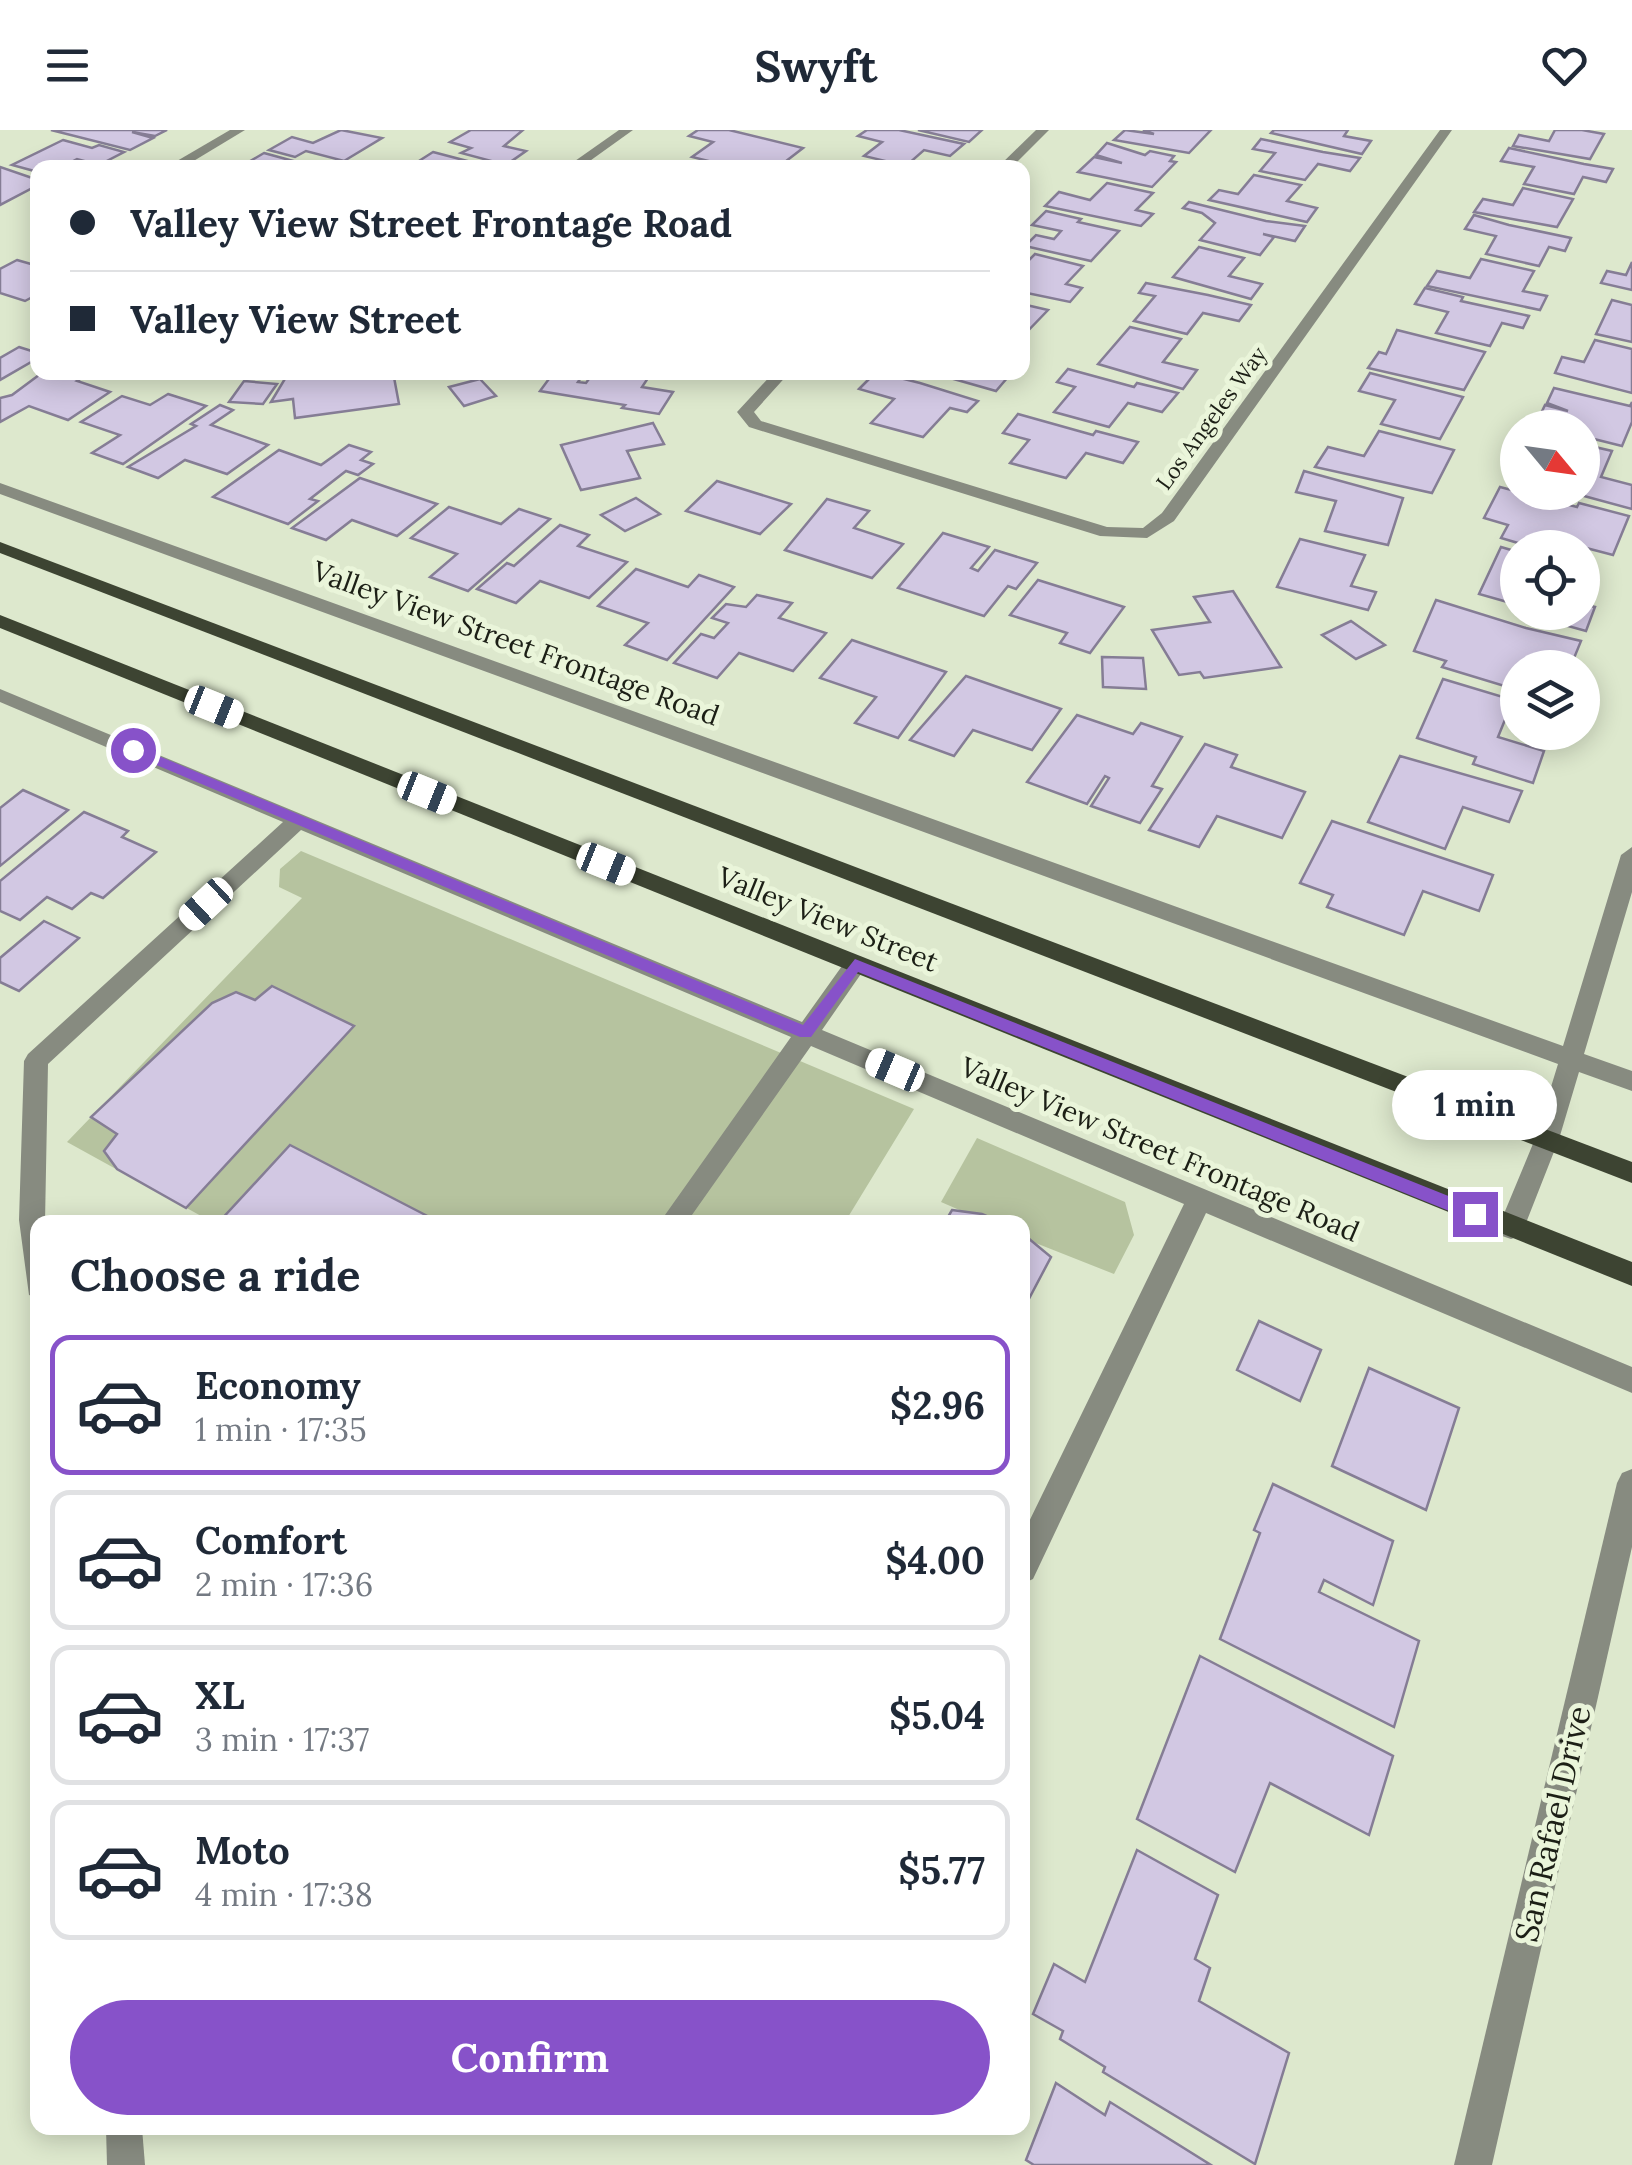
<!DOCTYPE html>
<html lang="en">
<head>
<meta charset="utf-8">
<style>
  :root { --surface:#fff; --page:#f6f6f7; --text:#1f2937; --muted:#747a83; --line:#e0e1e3; --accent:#8752c9 }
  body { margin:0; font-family:Lora,serif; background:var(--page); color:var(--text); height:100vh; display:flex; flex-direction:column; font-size:38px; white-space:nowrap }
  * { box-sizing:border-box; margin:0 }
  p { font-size:32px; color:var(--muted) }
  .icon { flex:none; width:55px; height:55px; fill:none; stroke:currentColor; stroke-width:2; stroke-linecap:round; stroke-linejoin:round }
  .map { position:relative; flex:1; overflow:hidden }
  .side { position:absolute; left:30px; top:1085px; width:1000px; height:920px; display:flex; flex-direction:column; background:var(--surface); border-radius:20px; box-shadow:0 5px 25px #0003 }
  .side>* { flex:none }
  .guide { position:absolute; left:30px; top:30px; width:1000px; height:220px; border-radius:20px; box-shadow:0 5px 25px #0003; display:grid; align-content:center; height:220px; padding:0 40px; background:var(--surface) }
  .needle { width:65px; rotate:119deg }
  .controls { position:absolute; left:1500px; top:280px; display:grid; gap:20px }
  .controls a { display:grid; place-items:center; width:100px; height:100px; border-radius:50%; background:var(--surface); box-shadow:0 5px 25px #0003; font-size:50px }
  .end { position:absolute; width:45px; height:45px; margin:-22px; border:12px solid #8752c9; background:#fff; box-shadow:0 0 0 5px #fff }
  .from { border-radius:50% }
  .bubble { position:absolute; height:70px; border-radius:35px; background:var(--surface); box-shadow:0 5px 25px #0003; font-size:32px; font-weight:700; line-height:70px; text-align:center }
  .car { position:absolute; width:30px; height:60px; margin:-30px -15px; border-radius:12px; box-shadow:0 0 8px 2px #0007; background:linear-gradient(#fff 24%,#345 0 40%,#fff 0 76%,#345 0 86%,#fff 0) }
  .guide b { display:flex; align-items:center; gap:35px; height:95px; font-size:38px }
  .guide b+b { border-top:2px solid var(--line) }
  .guide i { width:25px; height:25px; background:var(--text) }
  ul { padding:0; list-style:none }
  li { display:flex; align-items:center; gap:30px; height:140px; margin:0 20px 15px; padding:0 20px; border:5px solid var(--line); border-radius:20px }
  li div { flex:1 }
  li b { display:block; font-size:38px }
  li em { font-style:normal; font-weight:700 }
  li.selected { border-color:var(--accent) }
  li>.icon { width:90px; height:90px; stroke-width:1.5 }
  h2 { padding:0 40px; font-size:45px; line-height:120px }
  .button { display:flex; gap:20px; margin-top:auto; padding:20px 40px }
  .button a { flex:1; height:115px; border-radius:60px; background:var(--accent); color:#fff; font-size:40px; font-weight:700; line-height:115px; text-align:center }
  header { display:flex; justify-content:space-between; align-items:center; height:130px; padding:0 40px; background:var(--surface); font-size:45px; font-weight:700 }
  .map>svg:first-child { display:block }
  .green { fill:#b6c39f }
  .building { fill:#d2c8e3; stroke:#857d95; stroke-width:2.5 }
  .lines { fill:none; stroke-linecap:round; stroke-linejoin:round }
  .minor { fill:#878b80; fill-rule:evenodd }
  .major { fill:#3d4432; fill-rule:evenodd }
  .route { fill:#8752c9 }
  .labels { text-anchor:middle; stroke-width:10; stroke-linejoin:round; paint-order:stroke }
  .far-street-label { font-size:22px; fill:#1c1f16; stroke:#eaf5da }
  .street-label { font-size:28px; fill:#1c1f16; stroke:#eaf5da }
  .near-street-label { font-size:32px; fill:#1c1f16; stroke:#eaf5da }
</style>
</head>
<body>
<header><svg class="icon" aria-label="menu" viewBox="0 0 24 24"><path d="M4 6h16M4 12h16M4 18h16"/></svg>Swyft<svg class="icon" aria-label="heart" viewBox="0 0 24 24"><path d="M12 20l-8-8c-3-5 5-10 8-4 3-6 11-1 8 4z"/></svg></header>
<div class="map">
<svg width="1632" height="2035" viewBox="0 0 1632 2035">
  <rect width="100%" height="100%" fill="#dde8cd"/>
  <g class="green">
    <polygon points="301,721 914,979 845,1092 212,1092 67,1012 302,768 279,757 280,739"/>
    <polygon points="977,1008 1125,1072 1134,1105 1114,1144 1023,1108 1022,1092 987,1092 941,1072"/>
  </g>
  <g class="building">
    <polygon points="51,0 167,0 155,6 132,2 153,8 130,20"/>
    <polygon points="341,0 382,8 344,31 306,21 295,27 269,20 292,7 313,13"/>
    <polygon points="471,0 523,0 504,16 526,21 506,35 461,23 471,18 450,12"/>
    <polygon points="698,0 729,0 803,18 781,35 733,37 692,27 713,12 689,6"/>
    <polygon points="867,0 899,0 964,14 950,26 924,20 906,36 864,26 882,12 858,6"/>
    <polygon points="918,0 982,0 969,12"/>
    <polygon points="1125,0 1154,4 1143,0 1211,0 1189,23 1114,10"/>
    <polygon points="1274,0 1348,0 1344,6 1371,11 1362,24 1271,3"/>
    <polygon points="1555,0 1582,0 1604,4 1590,29 1513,16 1519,5 1549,11"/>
    <polygon points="1261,9 1323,22 1360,28 1350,41 1318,34 1305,50 1260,41 1275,23 1253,19"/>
    <polygon points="63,10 92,18 99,15 124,22 99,35 77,29 60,38 38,38 38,42 12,35"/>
    <polygon points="1107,13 1145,25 1150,21 1174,26 1170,31 1176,32 1152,57 1078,42 1094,27 1122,33 1096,25"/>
    <polygon points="1509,18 1584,34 1613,39 1606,52 1583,47 1574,64 1524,54 1534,37 1501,31"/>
    <polygon points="433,22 494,38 408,38"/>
    <polygon points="264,23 319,38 240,37"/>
    <polygon points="0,37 38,50 38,55 0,75"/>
    <polygon points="1254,45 1301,55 1287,71 1317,78 1307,92 1209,70 1219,60 1238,64"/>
    <polygon points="1107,53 1153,63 1136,80 1153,84 1141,96 1045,76 1059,62 1090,70"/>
    <polygon points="1523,58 1573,69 1557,97 1474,82 1483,69 1513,75"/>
    <polygon points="1189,72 1266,91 1305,96 1295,111 1263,104 1274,107 1260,125 1200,110 1215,93 1202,83 1183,78"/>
    <polygon points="1046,81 1081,89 1078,92 1119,101 1091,131 1025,116 1036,105 1054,109 1061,101 1032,95"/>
    <polygon points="1474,85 1509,95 1571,108 1565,121 1549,117 1539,136 1486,124 1496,106 1465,99"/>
    <polygon points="1199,117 1244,128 1229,146 1262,154 1251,169 1173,147"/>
    <polygon points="1035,124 1083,136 1066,154 1082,158 1070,172 1022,162 1022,137"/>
    <polygon points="1481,129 1534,141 1523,161 1547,166 1540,180 1427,156 1437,141 1470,148"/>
    <polygon points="17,130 38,136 38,164 25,171 0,163 0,139"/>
    <polygon points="1632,132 1632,160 1601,153 1607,141 1626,145"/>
    <polygon points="1146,153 1208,165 1251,175 1239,191 1203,183 1187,204 1134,191 1155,166 1139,163"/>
    <polygon points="1425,158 1463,167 1461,171 1529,186 1523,198 1502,193 1490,216 1436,203 1448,182 1415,174"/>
    <polygon points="1612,170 1632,175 1632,212 1596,204"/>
    <polygon points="1022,174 1048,180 1022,207"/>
    <polygon points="1130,197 1181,209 1163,232 1197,240 1183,259 1098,234"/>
    <polygon points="1397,200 1485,222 1464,260 1368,238 1379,222 1386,224"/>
    <polygon points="1595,210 1632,219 1632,263 1555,243 1562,227 1584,232"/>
    <polygon points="19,217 38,223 38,228 0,250 0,228"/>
    <polygon points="1068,239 1134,257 1137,253 1178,263 1162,282 1128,273 1109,297 1054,282 1075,257 1057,252"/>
    <polygon points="91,242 77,251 110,262 68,290 29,276 0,292 0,268 12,265 43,242"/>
    <polygon points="393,242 399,274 295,288 293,269 271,272 286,247 300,242"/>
    <polygon points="554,242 585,242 578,252 586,253 594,242 652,242 642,257 673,262 659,284 622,278 625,275 540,261"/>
    <polygon points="876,242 920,253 978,271 967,282 950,278 923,307 871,293 894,269 859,259"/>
    <polygon points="929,242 992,242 1008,247 996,261"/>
    <polygon points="1370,243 1463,267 1440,309 1381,294 1395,270 1359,261"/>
    <polygon points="480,249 496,266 464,276 449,257"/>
    <polygon points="244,251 277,254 263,274 229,272"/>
    <polygon points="1554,258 1630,276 1632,272 1632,292 1622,316 1582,306 1582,298 1535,296 1545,275 1568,281 1547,273"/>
    <polygon points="168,264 206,276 123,334 92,323 120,305 81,292 122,266 150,275"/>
    <polygon points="220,275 233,280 211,295 268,315 227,344 185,330 158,348 128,337 196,296 191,294"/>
    <polygon points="1018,284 1093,305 1096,301 1138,312 1123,333 1086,323 1066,348 1010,333 1029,310 1003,303"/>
    <polygon points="653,293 664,314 627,321 640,348 581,360 561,315"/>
    <polygon points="1379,301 1454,320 1432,363 1315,337 1328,317 1364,326"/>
    <polygon points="1582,314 1612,321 1601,347 1632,355 1632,379 1584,366"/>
    <polygon points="349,315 371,322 361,330 373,334 358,345 346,341 310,369 318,371 288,394 213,367 279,320 321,335"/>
    <polygon points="1304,341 1403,368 1388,415 1325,401 1336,371 1296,362"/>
    <polygon points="360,348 437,374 397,406 352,390 326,410 292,398"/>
    <polygon points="717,351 791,374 760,404 686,381"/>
    <polygon points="1500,357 1577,377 1579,373 1629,386 1613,425 1571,414 1569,418 1535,418 1501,408 1508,395 1484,388"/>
    <polygon points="636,368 660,384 625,401 601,385"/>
    <polygon points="827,369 869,381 854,398 903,414 872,448 785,420"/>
    <polygon points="449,377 501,394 519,379 550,389 468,461 430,447 457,424 411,408"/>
    <polygon points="560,395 589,405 578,416 627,432 589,468 540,451 516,473 477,459 507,433 514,436"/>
    <polygon points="943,403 989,417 971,438 978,441 995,420 1037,433 1016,459 1008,456 984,486 898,458"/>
    <polygon points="1300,409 1365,425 1351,456 1376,462 1368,480 1277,457"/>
    <polygon points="1501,417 1518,422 1518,475 1479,464"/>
    <polygon points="636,439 688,457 699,445 734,457 667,530 625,515 648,493 598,476"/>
    <polygon points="1038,450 1124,477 1090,523 1060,513 1067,503 1010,485"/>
    <polygon points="1233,461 1281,537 1204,548 1200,542 1179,545 1152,500 1210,492 1194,467"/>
    <polygon points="757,465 792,473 779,488 826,503 793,541 739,523 717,548 674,533 701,504 714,508 728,493 712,488 726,474 746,477"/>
    <polygon points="1436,470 1526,498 1581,511 1570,538 1522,532 1511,558 1442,537 1446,531 1414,521"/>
    <polygon points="1582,474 1595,477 1586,501 1535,487 1537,482 1582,482"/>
    <polygon points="1351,491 1385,515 1356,529 1322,505"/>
    <polygon points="852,510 946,542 898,608 855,593 876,567 820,548"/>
    <polygon points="1102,527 1143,528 1146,559 1103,557"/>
    <polygon points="966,546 1061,579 1032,620 973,600 954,626 910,610"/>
    <polygon points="1443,549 1513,570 1498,607 1544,621 1533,653 1473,634 1476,627 1417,608"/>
    <polygon points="1077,585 1133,604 1141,593 1182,607 1152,656 1162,659 1140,693 1091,676 1109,648 1105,646 1087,674 1027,652"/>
    <polygon points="1205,614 1237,625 1231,637 1305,662 1282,708 1217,686 1199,717 1149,700"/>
    <polygon points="1400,626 1522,661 1509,692 1463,677 1445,719 1368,692"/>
    <polygon points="23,660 68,680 0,736 0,678"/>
    <polygon points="84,682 128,701 122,707 156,722 103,768 91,763 72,779 47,767 20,790 0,781 0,751"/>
    <polygon points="1332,691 1493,745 1479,781 1423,761 1404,805 1327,777 1333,765 1300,753"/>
    <polygon points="44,791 79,808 19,861 0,852 0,828"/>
    <polygon points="272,856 354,896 186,1078 117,1039 104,1021 117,1004 91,987 212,873 236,862 255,870"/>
    <polygon points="290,1015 439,1092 219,1092"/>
    <polygon points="952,1080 982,1084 1000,1092 945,1092"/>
    <polygon points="1022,1103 1051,1127 1022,1182"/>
    <polygon points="1259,1191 1321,1220 1300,1271 1237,1240"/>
    <polygon points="1369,1238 1459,1278 1426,1380 1332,1336"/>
    <polygon points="1273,1354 1393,1411 1373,1475 1324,1450 1319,1462 1419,1511 1394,1597 1220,1509 1260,1403 1254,1400"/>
    <polygon points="1200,1526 1393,1626 1369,1705 1270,1653 1235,1742 1137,1689"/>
    <polygon points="1137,1720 1218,1765 1195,1829 1210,1838 1199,1871 1289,1923 1255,2034 1103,1942 1105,1937 1060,1909 1063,1901 1033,1884 1054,1834 1085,1852"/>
    <polygon points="1056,1953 1105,1985 1110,1972 1211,2035 1034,2035 1026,2030"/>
  </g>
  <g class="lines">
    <g class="minor">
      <polygon points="230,0 245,0 182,38 165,38"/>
      <polygon points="619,0 633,0 580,38 565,38"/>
      <polygon points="1036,0 1049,0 1011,38 997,38"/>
      <polygon points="1440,0 1452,0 1174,391 1147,408 1100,406 749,297 737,282 774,242 790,242 754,282 761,291 1107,397 1143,398 1162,383"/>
      <polygon points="0,353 1563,916 1621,725 1632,717 1632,762 1584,924 1632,941 1632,961 1579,942 1559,1009 1524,1098 1520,1106 1511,1109 1502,1106 1498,1098 1535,1009 1558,934 0,364"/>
      <polygon points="0,559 802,892 847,829 863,829 866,835 863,841 822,900 1632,1237 1632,1263 1206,1083 1033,1449 1022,1454 1022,1406 1184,1074 811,916 687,1092 660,1092 791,907 301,700 48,934 45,1092 38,1092 38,1168 29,1165 19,1090 24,931 28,924 283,692 0,572"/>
      <polygon points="1632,1339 1632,1417 1492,2035 1454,2035 1617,1353 1622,1343"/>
      <polygon points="106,1998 142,1998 145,2035 107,2035"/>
    </g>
    <g class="major">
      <polygon points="0,412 1632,1032 1632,1053 0,423"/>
      <polygon points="0,485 1632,1132 1632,1156 0,498"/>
    </g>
  </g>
  <polygon class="route" points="128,617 137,617 803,895 855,829 1481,1079 1483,1084 1481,1089 1469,1089 858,842 811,907 800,907 128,623"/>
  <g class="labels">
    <g class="far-street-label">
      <text transform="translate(1211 288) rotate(-54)" y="8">Los Angeles Way</text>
    </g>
    <g class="street-label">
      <text transform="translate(516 513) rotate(20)" y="10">Valley View Street Frontage Road</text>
      <text transform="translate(828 789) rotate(22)" y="10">Valley View Street</text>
      <text transform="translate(1160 1019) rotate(23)" y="10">Valley View Street Frontage Road</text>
    </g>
    <g class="near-street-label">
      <text transform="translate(1553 1694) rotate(-77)" y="11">San Rafael Drive</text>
    </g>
  </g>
</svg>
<div class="controls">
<a><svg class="needle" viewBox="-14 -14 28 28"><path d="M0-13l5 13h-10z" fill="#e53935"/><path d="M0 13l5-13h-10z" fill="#747a83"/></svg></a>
<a><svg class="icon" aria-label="locate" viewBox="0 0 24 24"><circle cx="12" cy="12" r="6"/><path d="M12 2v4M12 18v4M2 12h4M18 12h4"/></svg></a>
<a><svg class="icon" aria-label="layers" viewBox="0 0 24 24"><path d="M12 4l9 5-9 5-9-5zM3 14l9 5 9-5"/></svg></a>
</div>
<i class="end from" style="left:133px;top:620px"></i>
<i class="end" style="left:1475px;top:1084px"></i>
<div class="bubble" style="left:1392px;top:940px;width:165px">1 min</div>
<i class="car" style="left:214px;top:577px;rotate:112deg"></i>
<i class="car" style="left:427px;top:663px;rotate:112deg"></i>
<i class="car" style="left:606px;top:734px;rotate:112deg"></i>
<i class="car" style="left:206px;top:774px;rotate:227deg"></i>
<i class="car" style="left:895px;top:940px;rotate:293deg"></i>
<div class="guide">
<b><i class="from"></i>Valley View Street Frontage Road</b>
<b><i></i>Valley View Street</b>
</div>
<section class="side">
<h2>Choose a ride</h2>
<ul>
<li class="selected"><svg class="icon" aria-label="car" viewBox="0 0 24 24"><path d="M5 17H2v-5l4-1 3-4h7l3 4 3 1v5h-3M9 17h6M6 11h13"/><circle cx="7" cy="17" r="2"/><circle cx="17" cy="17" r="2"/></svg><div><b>Economy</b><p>1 min · 17:35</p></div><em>$2.96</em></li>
<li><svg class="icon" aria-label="car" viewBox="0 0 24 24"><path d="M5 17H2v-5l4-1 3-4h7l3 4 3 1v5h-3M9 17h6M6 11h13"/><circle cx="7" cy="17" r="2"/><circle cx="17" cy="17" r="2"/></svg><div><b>Comfort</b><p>2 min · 17:36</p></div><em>$4.00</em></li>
<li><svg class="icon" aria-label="car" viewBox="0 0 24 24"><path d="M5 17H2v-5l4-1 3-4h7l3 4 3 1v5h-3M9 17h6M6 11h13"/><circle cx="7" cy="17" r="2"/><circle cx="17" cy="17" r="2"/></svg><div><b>XL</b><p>3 min · 17:37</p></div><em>$5.04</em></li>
<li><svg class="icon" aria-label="car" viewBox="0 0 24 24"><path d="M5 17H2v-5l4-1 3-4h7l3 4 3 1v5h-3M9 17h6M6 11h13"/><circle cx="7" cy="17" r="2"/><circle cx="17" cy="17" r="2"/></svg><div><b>Moto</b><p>4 min · 17:38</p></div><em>$5.77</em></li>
</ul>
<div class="button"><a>Confirm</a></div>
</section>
</div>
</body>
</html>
